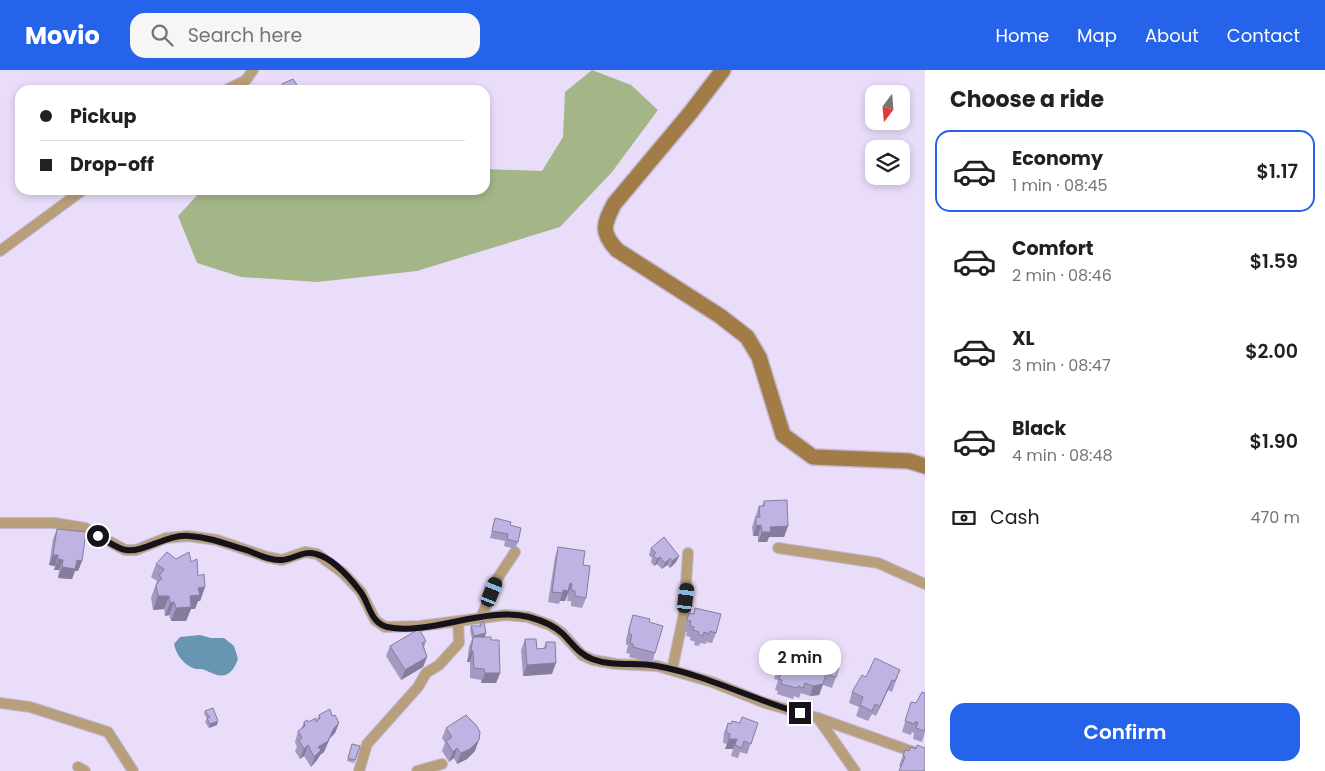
<!DOCTYPE html>
<html lang="en">
<head>
<meta charset="utf-8">
<style>
  :root { --surface:#fff; --page:#f6f6f6; --text:#202124; --muted:#757577; --line:#e0e0e0; --accent:#2563eb }
  body { margin:0; font-family:Poppins,sans-serif; background:var(--page); color:var(--text); height:100vh; display:flex; flex-direction:column; font-size:19px; white-space:nowrap }
  * { box-sizing:border-box; margin:0 }
  p { font-size:16px; color:var(--muted) }
  .icon { flex:none; width:28px; height:28px; fill:none; stroke:currentColor; stroke-width:2; stroke-linecap:round; stroke-linejoin:round }
  .map { position:relative; flex:1; overflow:hidden }
  .drawer { display:flex; flex-direction:column; background:var(--surface); width:400px }
  .drawer>* { flex:none }
  .guide { position:absolute; left:15px; top:15px; width:475px; height:110px; border-radius:15px; box-shadow:0 2px 8px #0003; display:grid; align-content:center; height:110px; padding:0 25px; background:var(--surface) }
  .needle { width:32px; rotate:196deg }
  .buttons { position:absolute; left:865px; top:15px; display:grid; gap:10px }
  .buttons a { display:grid; place-items:center; width:45px; height:45px; border-radius:10px; background:var(--surface); box-shadow:0 2px 8px #0003; font-size:25px }
  .end { position:absolute; width:22px; height:22px; margin:-11px; border:6px solid #16121c; background:#fff; box-shadow:0 0 0 2px #fff }
  .from { border-radius:50% }
  .bubble { position:absolute; height:35px; border-radius:15px; background:var(--surface); box-shadow:0 2px 8px #0003; font-size:16px; font-weight:600; line-height:35px; text-align:center }
  .car { position:absolute; width:15px; height:30px; margin:-15px -8px; border-radius:6px; box-shadow:0 0 4px 1px #0007; background:linear-gradient(#222 24%,#8ab4d8 0 40%,#222 0 76%,#8ab4d8 0 86%,#222 0) }
  .guide b { display:flex; align-items:center; gap:18px; height:48px; font-size:19px }
  .guide b+b { border-top:1px solid var(--line) }
  .guide i { width:12px; height:12px; background:var(--text) }
  ul { padding:0; list-style:none }
  li { display:flex; align-items:center; gap:15px; height:82px; margin:0 10px 8px; padding:0 15px; border:2px solid transparent; border-radius:15px }
  li div { flex:1 }
  li b { display:block; font-size:19px }
  li em { font-style:normal; font-weight:600 }
  li.current { border-color:var(--accent) }
  li>.icon { width:45px; height:45px; stroke-width:1.5 }
  h2 { padding:0 25px; font-size:22px; line-height:60px }
  .pay { display:flex; align-items:center; gap:12px; height:55px; padding:0 25px; font-size:19px }
  .pay p { margin-inline-start:auto }
  .action { display:flex; gap:10px; margin-top:auto; padding:10px 25px }
  .action a { flex:1; height:58px; border-radius:15px; background:var(--accent); color:#fff; font-size:20px; font-weight:600; line-height:58px; text-align:center }
  header { display:flex; align-items:center; gap:30px; box-sizing:border-box; height:70px; padding:0 25px; background:var(--accent); color:#fff }
  header strong { font-size:24px }
  nav { display:flex; gap:28px; margin-inline-start:auto; font-size:18px }
  .search { width:350px; height:45px; background:var(--page); display:flex; align-items:center; gap:12px; box-sizing:border-box; padding:0 18px; border-radius:15px; color:var(--muted); font-size:19px }
  main { display:flex; flex:1; min-height:0 }
  .map>svg:first-child { display:block }
  .forest { fill:#a4b688 }
  .water { fill:#6896b2 }
  .lines { fill:none; stroke-linecap:round; stroke-linejoin:round }
  .street-casing { stroke:#c3b8d1; stroke-width:12 }
  .secondary-casing { stroke:#c3b8d1; stroke-width:18 }
  .street { stroke:#b89f7c; stroke-width:10 }
  .secondary { stroke:#a17c46; stroke-width:15 }
  .wall { fill:#a39ac2 }
  .shaded-wall { fill:#857d9e }
  .building { fill:#beb3e2; stroke:#857d9e }
  .route { stroke:#16121c; stroke-width:6 }
</style>
</head>
<body>
<header>
<strong>Movio</strong>
<div class="search"><svg class="icon" aria-label="search" viewBox="0 0 24 24"><circle cx="10" cy="10" r="6"/><path d="M15 15l6 6"/></svg>Search here</div>
<nav><a>Home</a><a>Map</a><a>About</a><a>Contact</a></nav>
</header>
<main>
<div class="map">
<svg width="925" height="701" viewBox="0 0 925 701">
  <rect width="100%" height="100%" fill="#e9ddf9"/>
  <polygon class="forest" points="592,0 631,15 658,40 612,102 560,157 417,201 317,212 241,207 197,193 178,146 202,120 485,120 485,99 542,101 563,67 565,22"/>
  <path class="water" d="M200,565l11,3h13l10,8 4,13c-7,19 -16,20 -33,11 -4,-2 -8,0 -12,-2 -10,-4 -17,-14 -19,-24l6,-7z"/>
  <g class="lines">
    <g class="street-casing">
      <g id="street">
        <polyline points="226,20 246,10 253,0"/>
        <polyline points="0,181 83,120"/>
        <polyline points="0,453 55,453 85,458 125,480 136,480 166,468 188,466 217,470 267,487 282,490 305,482 317,484 343,503 361,522 375,550 385,557 420,556 505,545 528,547 550,555 562,563 582,585 593,590 616,594 657,596 712,612 765,633 818,648 855,701"/>
        <polyline points="778,478 878,493 925,514"/>
        <polyline points="481,548 497,509 515,482"/>
        <polyline points="672,600 684,544 688,483"/>
        <polyline points="0,633 30,637 108,662 133,701"/>
        <polyline points="818,648 925,686"/>
        <polyline points="78,697 85,701"/>
        <polyline points="359,701 367,674 418,617 426,603 439,595 459,573 458,551"/>
        <polyline points="417,701 442,694"/>
      </g>
    </g>
    <g class="secondary-casing">
      <path id="secondary" d="M723,0l-32,42 -77,92c-10,20 -14,28 3,46l103,66 27,21 12,20 24,78 30,22 96,4 16,5"/>
    </g>
    <use href="#street" class="street"/>
    <use href="#secondary" class="secondary"/>
  </g>
  <g class="wall">
    <polygon points="764,431 788,456 784,467 769,467 767,472 758,472 758,466 753,466 752,457 759,436 762,436"/>
    <polygon points="495,448 510,455 518,472 515,479 504,476 505,471 490,468"/>
    <polygon points="57,459 82,491 78,501 75,501 72,509 58,508 59,500 54,500 55,496 49,495 53,469"/>
    <polygon points="558,477 583,495 586,528 582,538 571,536 571,531 567,531 568,524 567,524 565,531 560,531 559,534 548,532 555,487"/>
    <polygon points="651,478 679,486 676,492 670,498 667,495 662,499 657,494 654,496 651,492 652,488 649,485"/>
    <polygon points="176,489 191,492 198,506 205,517 200,531 198,531 195,539 191,539 186,551 171,551 169,545 165,546 164,539 153,540 151,528 157,511 151,507 156,494"/>
    <polygon points="695,538 716,563 712,573 706,572 706,574 700,573 699,576 694,575 695,572 690,570 690,567 686,566 687,562 683,561 689,543 693,544"/>
    <polygon points="633,545 649,552 655,583 652,593 629,587 630,584 626,583 628,575 626,575 626,569"/>
    <polygon points="481,552 486,563 485,566 491,570 500,603 496,613 481,613 481,610 470,608 470,592 467,592 469,577 472,569 470,560 471,556 479,556"/>
    <polygon points="525,569 537,579 544,578 546,572 552,604 523,606 521,580"/>
    <polygon points="426,571 424,577 427,587 423,597 401,610 386,586 390,576"/>
    <polygon points="799,581 806,584 817,584 836,607 832,618 823,615 819,625 810,626 801,623 799,628 794,626 793,629 777,624 778,621 775,620 778,610 774,609 782,585 797,590"/>
    <polygon points="900,600 892,622 888,620 876,646 872,644 868,651 856,646 859,637 849,633 852,622 866,607"/>
    <polygon points="925,623 925,662 922,672 913,669 914,663 912,662 911,665 902,662 911,632 916,633"/>
    <polygon points="205,641 217,655 209,658 205,652 207,648 204,644"/>
    <polygon points="319,645 332,646 339,653 335,663 330,668 324,682 320,685 317,690 311,697 304,686 300,689 295,681 297,677 295,672 298,661 301,659 304,652 316,652"/>
    <polygon points="728,653 731,654 758,653 747,684 740,682 738,688 731,686 733,679 725,679 727,674 723,673 724,663"/>
    <polygon points="446,658 475,681 467,689 457,694 454,688 449,692 442,681 445,673 442,668"/>
    <polygon points="352,674 360,676 354,693 347,691"/>
    <polygon points="916,679 901,697 899,696 905,680 909,681"/>
  </g>
  <g class="shaded-wall">
    <polygon points="761,455 758,466 753,466 756,456"/>
    <polygon points="788,456 784,467 769,467 767,472 758,472 762,462 770,457"/>
    <polygon points="53,485 58,485 55,496 49,495"/>
    <polygon points="679,486 676,492 670,498 672,491"/>
    <polygon points="660,487 657,494 654,496 657,489"/>
    <polygon points="670,488 667,495 662,499 665,493"/>
    <polygon points="58,489 63,490 59,500 54,500"/>
    <polygon points="77,490 82,491 78,501 75,501 72,509 58,508 62,497"/>
    <polygon points="570,513 572,514 565,531 560,531 563,520"/>
    <polygon points="205,517 200,531 198,531 195,539 191,539 186,551 171,551 176,538 198,518"/>
    <polygon points="158,526 169,526 164,539 153,540"/>
    <polygon points="174,532 169,545 165,546 170,533"/>
    <polygon points="486,563 485,566 473,570 474,566"/>
    <polygon points="471,581 473,581 470,592 467,592"/>
    <polygon points="427,587 423,597 401,610 405,600"/>
    <polygon points="556,593 552,604 523,606 527,595"/>
    <polygon points="485,603 500,603 496,613 481,613"/>
    <polygon points="892,610 888,620 876,646 880,636"/>
    <polygon points="823,614 819,625 810,626 813,616"/>
    <polygon points="218,651 217,655 209,658 210,654"/>
    <polygon points="339,653 335,663 330,668 324,682 320,685 317,690 311,697 318,677 334,658"/>
    <polygon points="729,669 737,669 733,679 725,679"/>
    <polygon points="479,670 475,681 467,689 457,694 461,683"/>
    <polygon points="308,675 304,686 300,689 304,679"/>
    <polygon points="457,678 454,688 449,692 453,682"/>
  </g>
  <g class="building">
    <polygon points="293,9 297,15 293,17 295,20 280,20 279,19 284,17 282,14"/>
    <polygon points="787,430 788,456 770,457 771,462 762,462 761,455 756,456 756,447 760,447 759,436 764,436 764,431"/>
    <polygon points="495,448 511,452 510,455 521,458 518,472 507,469 508,464 492,461"/>
    <polygon points="57,459 86,462 82,491 77,490 75,499 62,497 63,490 58,489 58,485 53,485"/>
    <polygon points="664,467 679,486 672,491 670,488 665,493 660,487 657,489 653,485 656,483 651,478"/>
    <polygon points="558,477 585,481 583,495 590,496 586,528 575,526 575,521 571,520 572,514 570,513 568,521 563,520 563,523 552,522"/>
    <polygon points="167,482 176,489 189,482 191,492 197,489 198,506 204,504 205,517 198,518 200,525 190,526 191,537 176,538 174,532 170,533 169,526 158,526 156,515 162,508 159,506 164,499 156,494"/>
    <polygon points="695,538 721,544 716,563 710,561 709,564 704,562 703,566 698,564 699,562 693,560 694,557 690,556 691,551 687,550 689,543 694,544"/>
    <polygon points="633,545 650,549 649,552 663,556 655,583 633,577 633,574 630,573 632,565 629,564 629,559"/>
    <polygon points="481,552 484,552 486,563 474,566 471,556 481,556"/>
    <polygon points="419,559 426,571 422,573 427,587 405,600 390,576"/>
    <polygon points="473,567 491,567 491,570 499,570 500,603 485,603 484,599 474,598 473,581 471,581"/>
    <polygon points="525,569 536,569 537,579 546,578 546,572 555,572 556,593 527,595"/>
    <polygon points="813,579 818,580 817,584 833,589 835,596 839,597 836,607 826,604 823,614 813,616 805,613 803,618 798,616 797,618 781,614 782,610 779,609 782,600 778,599 782,585 797,590 799,581 806,584 807,581 812,582"/>
    <polygon points="875,588 900,600 895,611 892,610 880,636 875,634 872,641 860,635 863,627 852,622 862,605 866,607"/>
    <polygon points="922,622 925,623 925,661 916,658 918,652 915,652 915,654 905,651 911,632 916,633"/>
    <polygon points="213,638 218,651 210,654 207,648 210,647 205,641"/>
    <polygon points="330,639 332,646 335,645 339,653 334,658 328,671 318,677 321,680 314,687 308,675 304,679 299,670 302,668 298,661 305,656 304,652 307,650 308,652 316,648 316,652 320,648 319,645"/>
    <polygon points="466,645 476,655 480,662 479,670 470,679 461,683 457,678 453,682 446,671 452,667 446,658"/>
    <polygon points="742,647 758,653 751,674 744,671 742,678 735,675 737,669 729,669 730,664 726,662 728,653 731,654 732,651 740,653"/>
    <polygon points="352,674 360,676 355,690 348,688"/>
    <polygon points="917,675 925,678 925,701 899,701 905,687 903,686 905,680 909,681 911,677 916,679"/>
  </g>
  <g class="lines">
    <path class="route" d="M98,466c8,4 19,13 28,14 18,3 40,-16 63,-14 21,1 40,9 60,15 10,4 22,10 33,9 13,-1 21,-10 34,-6 16,4 34,24 44,37 9,11 10,32 27,36 42,9 98,-21 142,-10 11,3 26,9 34,17 10,10 16,20 29,25 21,8 43,3 65,7 49,9 95,33 143,47"/>
  </g>
</svg>
<div class="buttons">
<a><svg class="needle" viewBox="-14 -14 28 28"><path d="M0-13l5 13h-10z" fill="#e53935"/><path d="M0 13l5-13h-10z" fill="#757577"/></svg></a>
<a><svg class="icon" aria-label="layers" viewBox="0 0 24 24"><path d="M12 4l9 5-9 5-9-5zM3 14l9 5 9-5"/></svg></a>
</div>
<i class="end from" style="left:98px;top:466px"></i>
<i class="end" style="left:800px;top:643px"></i>
<div class="bubble" style="left:759px;top:570px;width:82px">2 min</div>
<i class="car" style="left:492px;top:522px;rotate:22deg"></i>
<i class="car" style="left:686px;top:528px;rotate:7deg"></i>
<div class="guide">
<b><i class="from"></i>Pickup</b>
<b><i></i>Drop-off</b>
</div>
</div>
<section class="drawer">
<h2>Choose a ride</h2>
<ul>
<li class="current"><svg class="icon" aria-label="car" viewBox="0 0 24 24"><path d="M5 17H2v-5l4-1 3-4h7l3 4 3 1v5h-3M9 17h6M6 11h13"/><circle cx="7" cy="17" r="2"/><circle cx="17" cy="17" r="2"/></svg><div><b>Economy</b><p>1 min · 08:45</p></div><em>$1.17</em></li>
<li><svg class="icon" aria-label="car" viewBox="0 0 24 24"><path d="M5 17H2v-5l4-1 3-4h7l3 4 3 1v5h-3M9 17h6M6 11h13"/><circle cx="7" cy="17" r="2"/><circle cx="17" cy="17" r="2"/></svg><div><b>Comfort</b><p>2 min · 08:46</p></div><em>$1.59</em></li>
<li><svg class="icon" aria-label="car" viewBox="0 0 24 24"><path d="M5 17H2v-5l4-1 3-4h7l3 4 3 1v5h-3M9 17h6M6 11h13"/><circle cx="7" cy="17" r="2"/><circle cx="17" cy="17" r="2"/></svg><div><b>XL</b><p>3 min · 08:47</p></div><em>$2.00</em></li>
<li><svg class="icon" aria-label="car" viewBox="0 0 24 24"><path d="M5 17H2v-5l4-1 3-4h7l3 4 3 1v5h-3M9 17h6M6 11h13"/><circle cx="7" cy="17" r="2"/><circle cx="17" cy="17" r="2"/></svg><div><b>Black</b><p>4 min · 08:48</p></div><em>$1.90</em></li>
</ul>
<div class="pay"><svg class="icon" aria-label="cash" viewBox="0 0 24 24"><path d="M3 7h18v10H3z"/><circle cx="12" cy="12" r="2"/></svg>Cash<p>470 m</p></div>
<div class="action"><a>Confirm</a></div>
</section>
</main>
</body>
</html>
